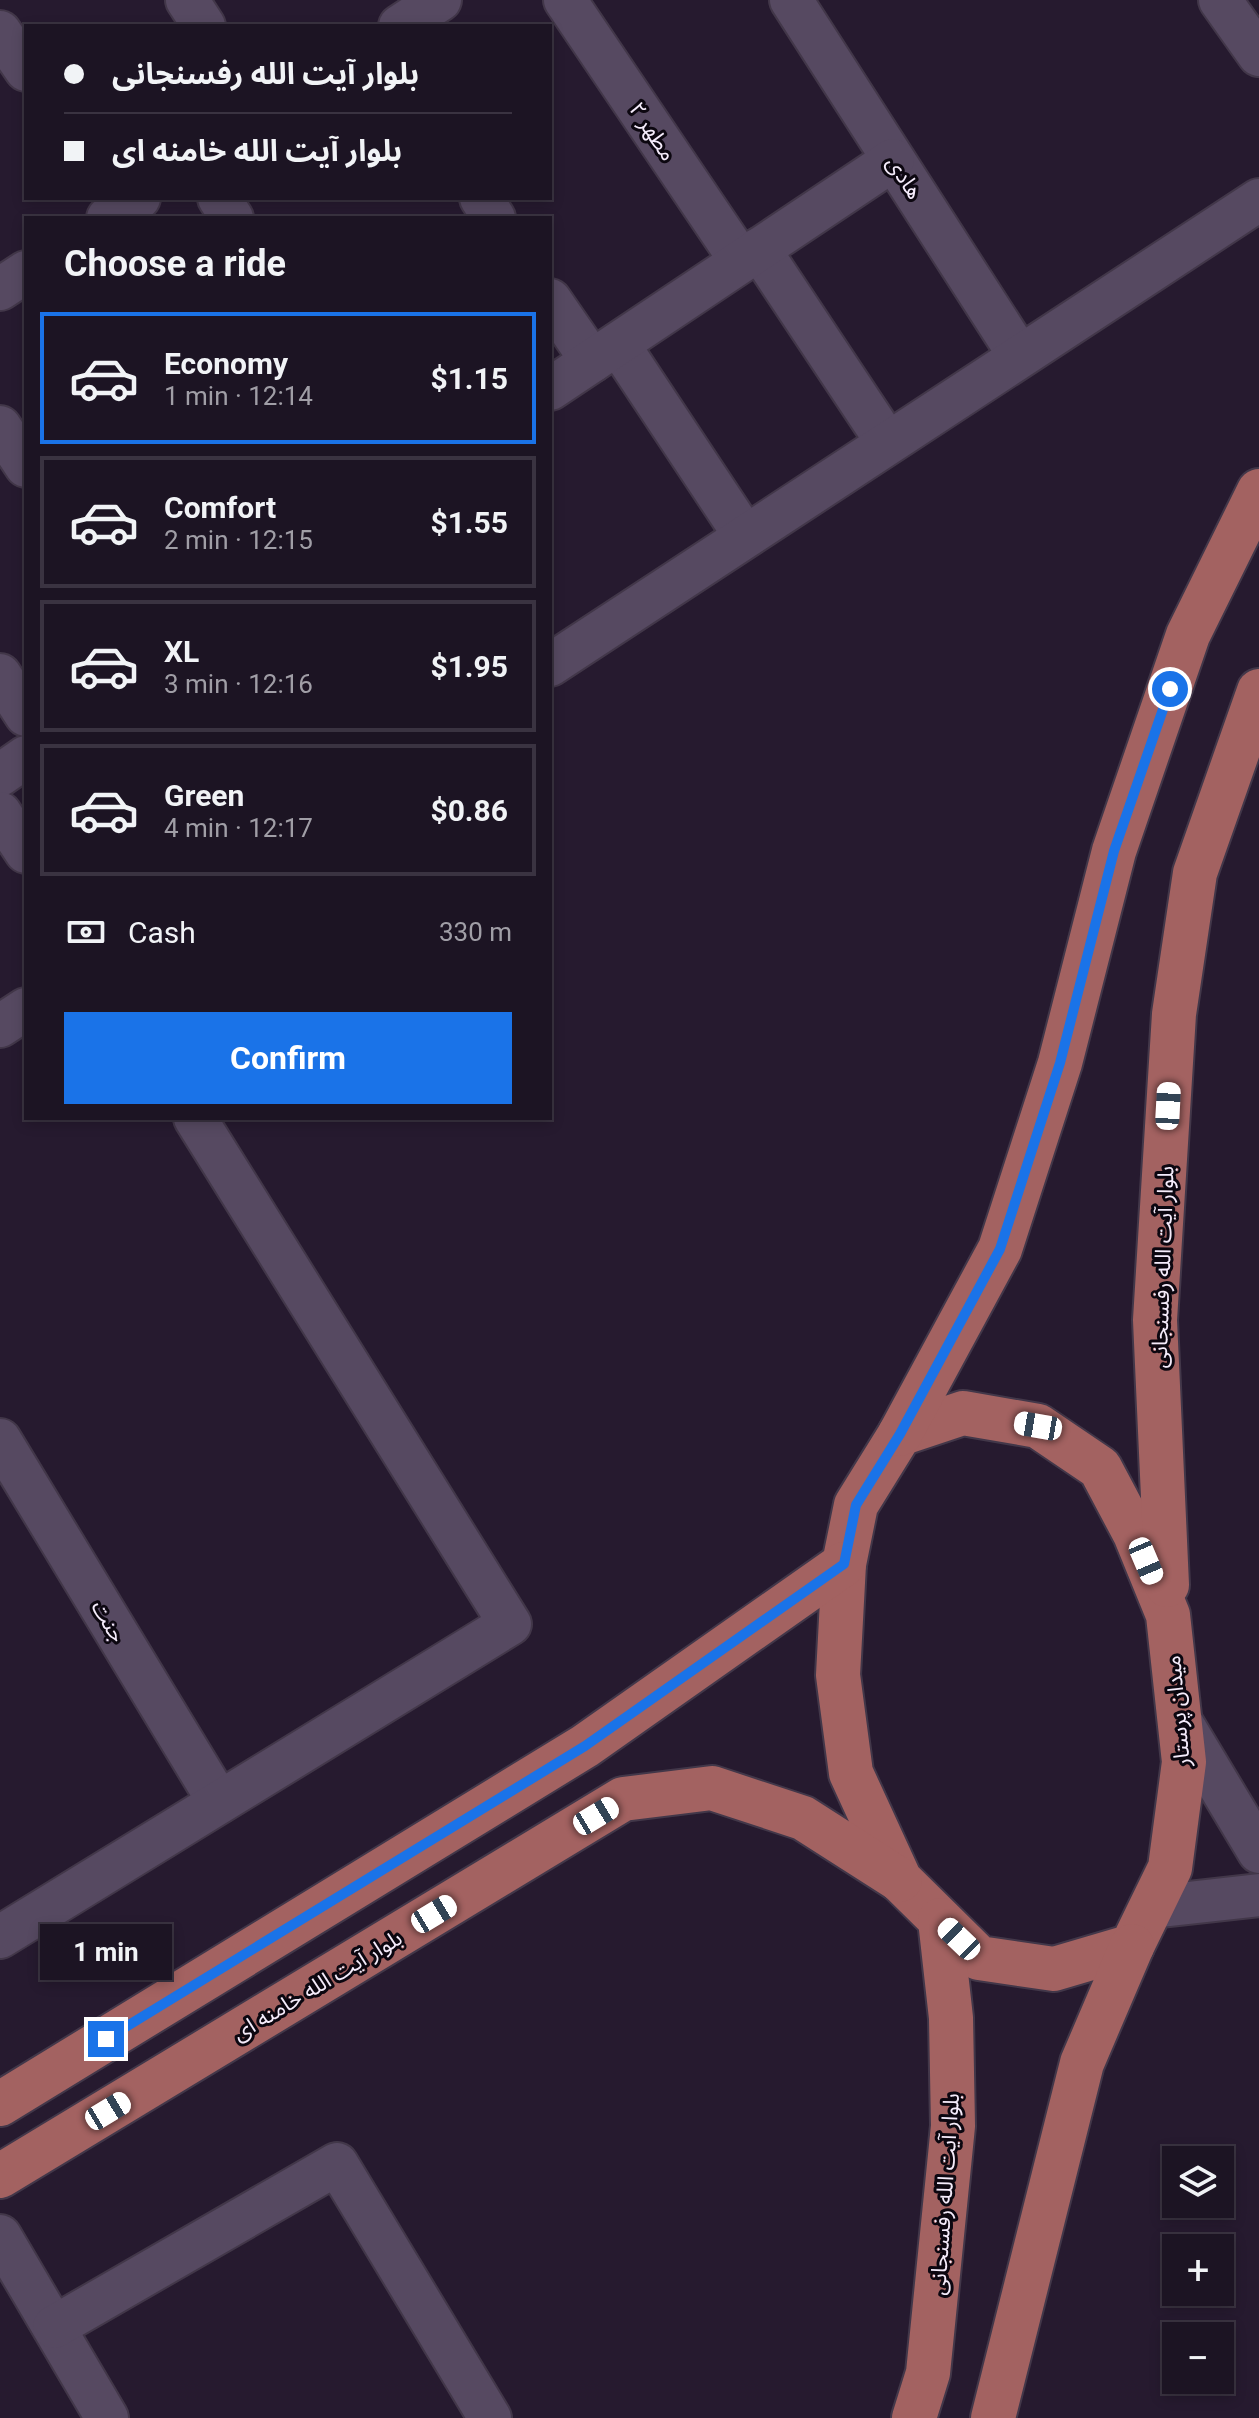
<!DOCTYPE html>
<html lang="en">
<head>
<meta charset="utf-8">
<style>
  :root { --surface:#1c1423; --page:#292130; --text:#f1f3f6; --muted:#a09ea6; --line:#3a3341; --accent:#1a73e8 }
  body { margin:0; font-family:Roboto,"Noto Sans Arabic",sans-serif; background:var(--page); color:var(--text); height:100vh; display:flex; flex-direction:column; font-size:30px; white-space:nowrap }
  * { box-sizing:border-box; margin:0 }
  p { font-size:26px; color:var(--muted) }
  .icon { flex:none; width:44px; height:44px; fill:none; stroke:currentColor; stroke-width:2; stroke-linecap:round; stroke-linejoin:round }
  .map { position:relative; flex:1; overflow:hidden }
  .sheet { position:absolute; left:24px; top:216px; width:528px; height:904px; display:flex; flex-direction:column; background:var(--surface); border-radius:0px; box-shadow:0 4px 12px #0003,0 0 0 2px var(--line) }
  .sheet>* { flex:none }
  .top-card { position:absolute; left:24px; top:24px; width:528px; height:176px; border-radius:0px; box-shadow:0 4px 12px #0003,0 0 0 2px var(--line); display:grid; align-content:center; height:176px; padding:0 40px; background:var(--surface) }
  .buttons { position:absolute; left:1162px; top:2146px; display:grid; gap:16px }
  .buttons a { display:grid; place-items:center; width:72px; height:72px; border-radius:0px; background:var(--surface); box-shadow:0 4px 12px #0003,0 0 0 2px var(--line); font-size:40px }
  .end { position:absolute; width:36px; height:36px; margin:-18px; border:10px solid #1a73e8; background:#fff; box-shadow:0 0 0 4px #fff }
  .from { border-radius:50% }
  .bubble { position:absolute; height:56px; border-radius:0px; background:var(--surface); box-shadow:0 4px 12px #0003,0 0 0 2px var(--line); font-size:26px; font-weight:700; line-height:56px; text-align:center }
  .car { position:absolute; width:24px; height:48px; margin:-24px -12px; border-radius:10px; box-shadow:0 0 6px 2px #0007; background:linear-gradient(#fff 24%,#345 0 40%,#fff 0 76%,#345 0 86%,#fff 0) }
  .top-card b { display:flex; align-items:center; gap:28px; height:76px; font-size:30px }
  .top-card b+b { border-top:2px solid var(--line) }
  .top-card i { width:20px; height:20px; background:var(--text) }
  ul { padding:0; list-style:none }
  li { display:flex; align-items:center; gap:24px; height:132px; margin:0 16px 12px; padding:0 24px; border:4px solid var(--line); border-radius:0px }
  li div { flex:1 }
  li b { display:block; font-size:30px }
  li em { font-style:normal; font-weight:700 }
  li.selected { border-color:var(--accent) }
  li>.icon { width:72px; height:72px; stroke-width:1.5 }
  h2 { padding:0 40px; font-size:36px; line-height:96px }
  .pay { display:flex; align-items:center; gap:20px; height:88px; padding:0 40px; font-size:30px }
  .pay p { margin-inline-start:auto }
  .primary-button { display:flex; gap:16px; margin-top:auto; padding:16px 40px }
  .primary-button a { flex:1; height:92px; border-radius:0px; background:var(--accent); color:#fff; font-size:32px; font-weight:700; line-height:92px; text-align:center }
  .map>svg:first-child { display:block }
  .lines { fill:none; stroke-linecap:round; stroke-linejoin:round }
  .minor-casing { stroke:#423749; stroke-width:46 }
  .major-casing { stroke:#423749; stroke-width:48 }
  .minor { stroke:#564961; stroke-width:42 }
  .major { stroke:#a36261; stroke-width:44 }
  .route { stroke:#1a73e8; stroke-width:10 }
  .labels { text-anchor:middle; stroke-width:6; stroke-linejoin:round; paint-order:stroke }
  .street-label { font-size:22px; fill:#f5ecfb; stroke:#0c0710 }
</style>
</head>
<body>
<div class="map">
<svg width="1259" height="2418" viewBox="0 0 1259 2418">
  <rect width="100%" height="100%" fill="#261a2f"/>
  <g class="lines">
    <g class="minor-casing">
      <g id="minor">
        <polyline points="187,0 204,26"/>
        <polyline points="565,0 741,261"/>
        <polyline points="791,0 1019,355"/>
        <polyline points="1220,0 1259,55"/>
        <polyline points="400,26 440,0"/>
        <polyline points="0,32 26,70"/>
        <polyline points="219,198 232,218"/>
        <polyline points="481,198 494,218"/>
        <polyline points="108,218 139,198"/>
        <polyline points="759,249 887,442"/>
        <polyline points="0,289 26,272"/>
        <polyline points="550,300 592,361"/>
        <polyline points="618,344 745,536"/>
        <polyline points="550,389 893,160"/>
        <polyline points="0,427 26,466"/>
        <polyline points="550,665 1259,200"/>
        <polyline points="0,675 26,715"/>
        <polyline points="0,775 26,757"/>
        <polyline points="0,813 26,852"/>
        <polyline points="0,1026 26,1009"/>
        <polyline points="0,1440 219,1802"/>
        <polyline points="1180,1720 1259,1852"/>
        <polyline points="1152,1907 1259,1895"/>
        <polyline points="0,1937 510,1624 195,1118"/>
        <polyline points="0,2236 107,2418"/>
        <polyline points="54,2327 337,2164 490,2418"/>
      </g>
    </g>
    <g class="major-casing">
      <g id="major">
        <polygon points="963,1413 1038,1426 1100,1468 1135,1534 1168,1615 1184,1762 1170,1868 1132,1946 1054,1969 979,1958 900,1880 851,1773 838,1675 844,1564 856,1505 900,1434"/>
        <polyline points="900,1434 1000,1249 1060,1063 1114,851 1188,635 1259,491"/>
        <polyline points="1167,1585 1155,1320 1174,1014 1195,873 1259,691"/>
        <polyline points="0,2104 585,1746 844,1564"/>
        <polyline points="0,2176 623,1799 712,1788 803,1818 900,1880"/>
        <polyline points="914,2418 928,2373 953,2126 951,2018 940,1920"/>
        <polyline points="993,2418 1082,2063 1132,1946"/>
      </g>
    </g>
    <use href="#minor" class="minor"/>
    <use href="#major" class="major"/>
  </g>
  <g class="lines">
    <polyline class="route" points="106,2039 585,1746 844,1564 856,1505 900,1434 1000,1249 1060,1063 1114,851 1170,689"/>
  </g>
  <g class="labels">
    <g class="street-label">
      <text transform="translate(653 131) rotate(56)" y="8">مطهر ۲</text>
      <text transform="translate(905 177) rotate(57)" y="8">هادی</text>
      <text transform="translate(1162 1267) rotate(-88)" y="8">بلوار آیت الله رفسنجانی</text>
      <text transform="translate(109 1621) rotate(59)" y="8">جنت</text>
      <text transform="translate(1177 1711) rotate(-95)" y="8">میدان پرستار</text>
      <text transform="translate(317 1985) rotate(-31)" y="8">بلوار آیت الله خامنه ای</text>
      <text transform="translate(944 2194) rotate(-86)" y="8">بلوار آیت الله رفسنجانی</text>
    </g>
  </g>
</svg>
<div class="buttons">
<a><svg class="icon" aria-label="layers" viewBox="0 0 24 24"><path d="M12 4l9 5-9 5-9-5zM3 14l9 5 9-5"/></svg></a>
<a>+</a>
<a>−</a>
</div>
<i class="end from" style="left:1170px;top:689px"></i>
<i class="end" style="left:106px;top:2039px"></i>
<div class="bubble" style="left:40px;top:1924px;width:132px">1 min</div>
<i class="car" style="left:1168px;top:1106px;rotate:3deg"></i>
<i class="car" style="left:1038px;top:1426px;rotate:280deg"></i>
<i class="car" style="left:1146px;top:1561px;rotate:157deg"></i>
<i class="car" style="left:596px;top:1816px;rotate:59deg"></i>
<i class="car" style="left:434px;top:1914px;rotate:59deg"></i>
<i class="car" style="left:959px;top:1939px;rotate:314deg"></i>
<i class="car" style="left:108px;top:2111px;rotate:59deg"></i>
<div class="top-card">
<b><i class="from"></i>بلوار آیت الله رفسنجانی</b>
<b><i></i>بلوار آیت الله خامنه ای</b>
</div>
<section class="sheet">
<h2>Choose a ride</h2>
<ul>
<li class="selected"><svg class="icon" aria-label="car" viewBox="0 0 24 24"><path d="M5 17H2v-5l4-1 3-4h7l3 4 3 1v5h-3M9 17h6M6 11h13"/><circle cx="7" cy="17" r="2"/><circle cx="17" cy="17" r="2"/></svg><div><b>Economy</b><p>1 min · 12:14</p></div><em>$1.15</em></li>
<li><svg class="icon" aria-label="car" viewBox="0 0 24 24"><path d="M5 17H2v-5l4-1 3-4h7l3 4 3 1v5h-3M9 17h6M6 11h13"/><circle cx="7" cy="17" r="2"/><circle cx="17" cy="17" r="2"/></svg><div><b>Comfort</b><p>2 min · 12:15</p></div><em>$1.55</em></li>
<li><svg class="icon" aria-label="car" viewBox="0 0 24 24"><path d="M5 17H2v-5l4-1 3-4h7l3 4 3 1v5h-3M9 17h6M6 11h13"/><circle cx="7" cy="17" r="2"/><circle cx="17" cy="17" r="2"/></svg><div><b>XL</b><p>3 min · 12:16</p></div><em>$1.95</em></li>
<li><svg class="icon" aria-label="car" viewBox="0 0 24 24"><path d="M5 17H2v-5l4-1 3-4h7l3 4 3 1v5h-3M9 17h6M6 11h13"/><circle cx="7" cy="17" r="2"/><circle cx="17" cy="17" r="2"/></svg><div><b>Green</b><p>4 min · 12:17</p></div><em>$0.86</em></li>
</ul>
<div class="pay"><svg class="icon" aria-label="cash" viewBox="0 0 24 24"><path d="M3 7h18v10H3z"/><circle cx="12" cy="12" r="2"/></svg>Cash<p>330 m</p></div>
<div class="primary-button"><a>Confirm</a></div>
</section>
</div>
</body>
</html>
